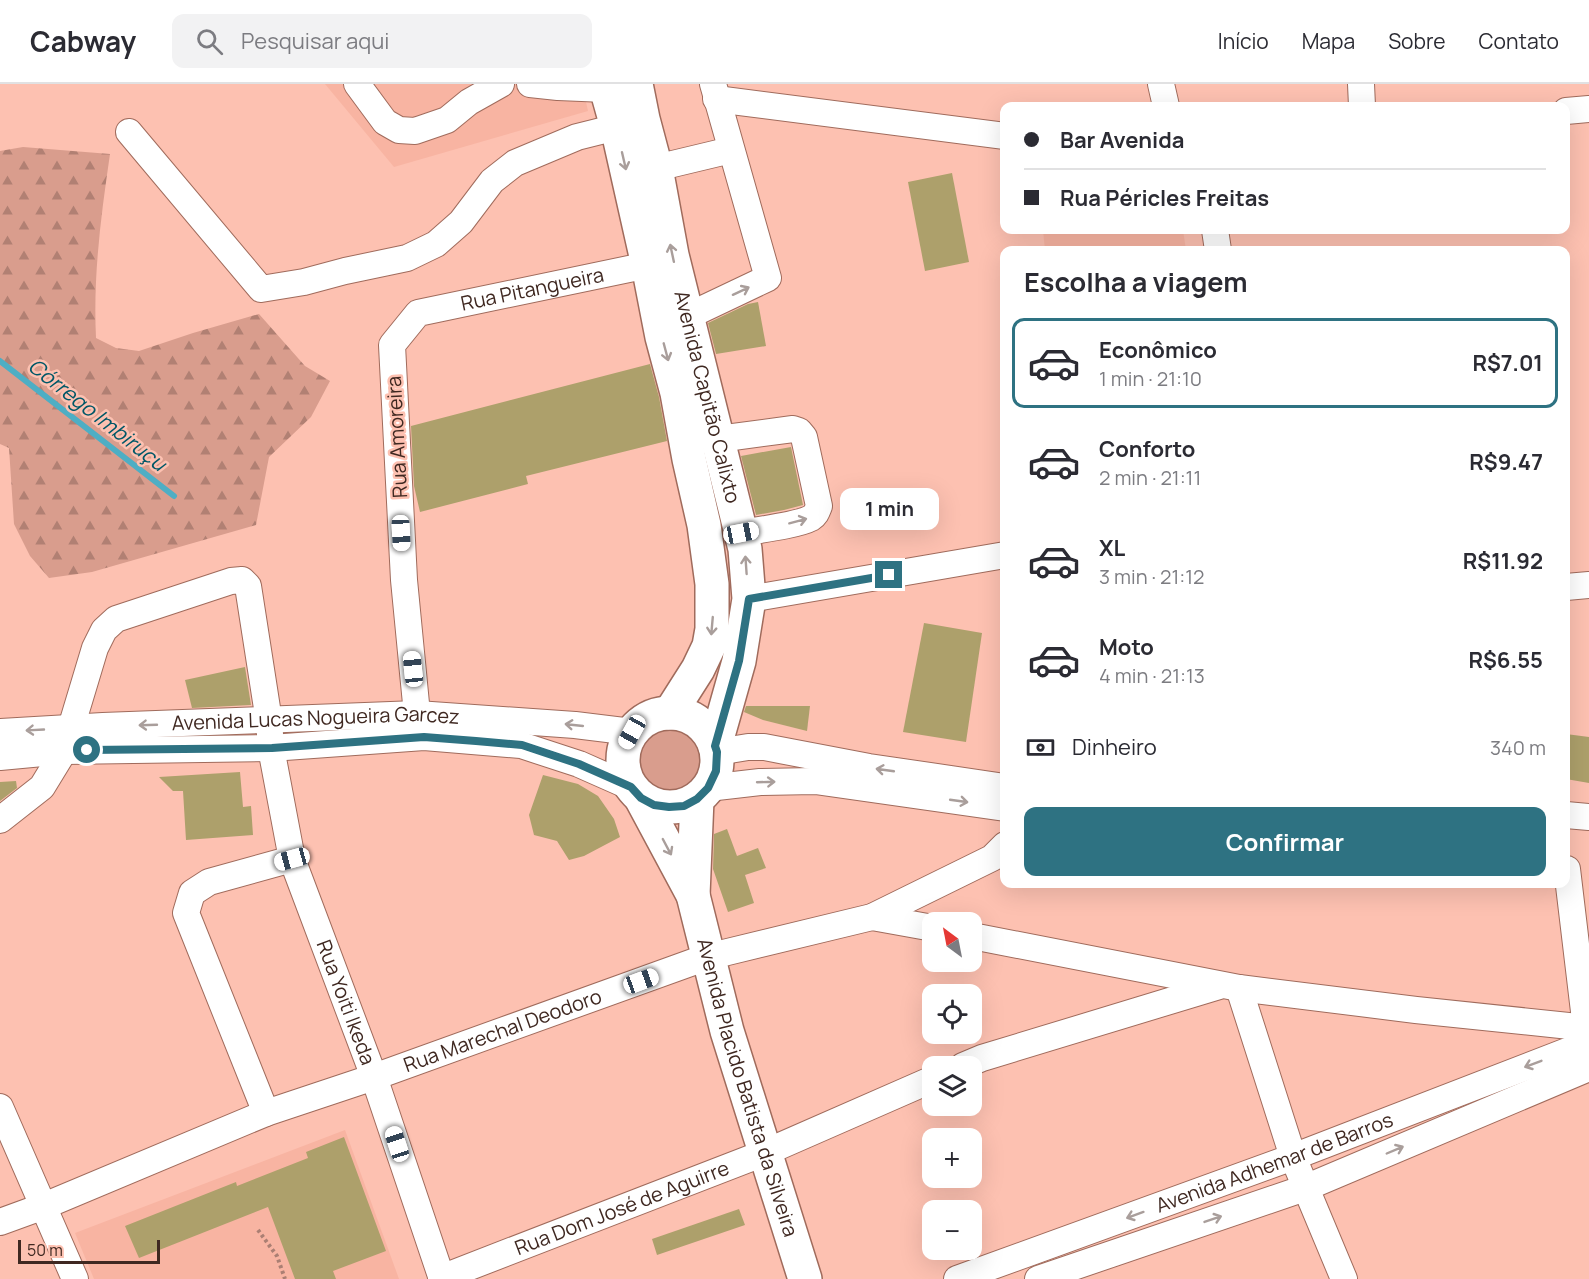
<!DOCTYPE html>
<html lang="pt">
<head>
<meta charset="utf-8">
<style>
  :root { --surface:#fff; --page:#f2f2f3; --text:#2b2b33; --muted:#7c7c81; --line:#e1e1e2; --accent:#2e7282 }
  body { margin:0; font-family:Manrope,sans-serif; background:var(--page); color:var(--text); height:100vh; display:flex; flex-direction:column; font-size:22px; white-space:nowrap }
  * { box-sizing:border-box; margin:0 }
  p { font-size:20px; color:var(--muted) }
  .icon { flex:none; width:33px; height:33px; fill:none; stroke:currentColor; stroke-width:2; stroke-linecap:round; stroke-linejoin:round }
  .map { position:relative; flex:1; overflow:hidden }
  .sheet { position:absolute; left:1000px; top:162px; width:570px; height:642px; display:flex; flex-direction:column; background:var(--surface); border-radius:12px; box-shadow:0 6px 24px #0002 }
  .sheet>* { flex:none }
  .guide { position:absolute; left:1000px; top:18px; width:570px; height:132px; border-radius:12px; box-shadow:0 6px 24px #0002; display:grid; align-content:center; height:132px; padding:0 24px; background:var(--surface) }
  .needle { width:39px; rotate:328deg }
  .controls { position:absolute; left:922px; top:828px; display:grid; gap:12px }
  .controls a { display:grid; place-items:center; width:60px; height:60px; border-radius:12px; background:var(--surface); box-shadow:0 6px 24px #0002; font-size:30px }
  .scale { position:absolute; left:18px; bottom:15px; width:142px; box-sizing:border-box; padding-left:6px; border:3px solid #3f2821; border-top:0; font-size:16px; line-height:21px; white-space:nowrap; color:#3f2821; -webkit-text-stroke:4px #fdc1b1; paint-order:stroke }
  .end { position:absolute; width:27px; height:27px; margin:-14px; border:8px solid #2e7282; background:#fff; box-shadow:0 0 0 3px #fff }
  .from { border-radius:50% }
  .bubble { position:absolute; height:42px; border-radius:12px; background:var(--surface); box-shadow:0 6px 24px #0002; font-size:20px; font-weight:700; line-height:42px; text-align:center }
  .car { position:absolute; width:18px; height:36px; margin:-18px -9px; border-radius:8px; box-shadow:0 0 4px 2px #0007; background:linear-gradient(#fff 24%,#345 0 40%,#fff 0 76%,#345 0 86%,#fff 0) }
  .guide b { display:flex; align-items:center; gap:21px; height:57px; font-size:22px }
  .guide b+b { border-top:2px solid var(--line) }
  .guide i { width:15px; height:15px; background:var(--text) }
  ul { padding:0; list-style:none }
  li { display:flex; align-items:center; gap:18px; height:90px; margin:0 12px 9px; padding:0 12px; border:3px solid transparent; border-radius:12px }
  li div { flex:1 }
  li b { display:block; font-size:22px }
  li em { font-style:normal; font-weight:700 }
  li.current { border-color:var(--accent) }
  li>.icon { width:54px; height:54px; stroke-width:1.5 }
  h2 { padding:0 24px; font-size:27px; line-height:72px }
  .pay { display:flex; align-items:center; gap:15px; height:66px; padding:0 24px; font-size:22px }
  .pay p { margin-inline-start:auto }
  .action { display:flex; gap:12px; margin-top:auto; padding:12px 24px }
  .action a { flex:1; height:69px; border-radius:12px; background:var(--accent); color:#fff; font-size:24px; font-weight:700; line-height:69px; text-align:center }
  header { display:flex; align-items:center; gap:36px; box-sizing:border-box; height:84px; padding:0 30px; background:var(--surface); border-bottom:2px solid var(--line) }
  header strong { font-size:28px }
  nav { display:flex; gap:33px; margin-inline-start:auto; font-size:21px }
  .search { width:420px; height:54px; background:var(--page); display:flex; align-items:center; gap:15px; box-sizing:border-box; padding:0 21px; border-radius:12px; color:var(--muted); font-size:22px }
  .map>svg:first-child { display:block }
  .built { fill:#f8b4a2 }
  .green { fill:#d99d8d }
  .forest { fill:url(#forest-firs) }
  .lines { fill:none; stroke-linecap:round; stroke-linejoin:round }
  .stream { stroke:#4eaec4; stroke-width:6 }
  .building { fill:#ada06b }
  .minor-casing { stroke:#a06b5c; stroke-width:28 }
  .major-casing { stroke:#a06b5c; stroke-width:36 }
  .path { stroke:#ab7f73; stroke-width:4; stroke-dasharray:3 3; stroke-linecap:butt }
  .minor { stroke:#fff; stroke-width:26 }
  .major { stroke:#fff; stroke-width:33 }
  .oneway { stroke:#a99e9b }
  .route { stroke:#2e7282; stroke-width:8 }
  .labels { text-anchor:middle; stroke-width:5; stroke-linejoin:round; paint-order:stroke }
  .street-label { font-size:20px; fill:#3f2821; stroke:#fdc1b1 }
  .water-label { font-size:21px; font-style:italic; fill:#005767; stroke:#fdc1b1 }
</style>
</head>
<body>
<header>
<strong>Cabway</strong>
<div class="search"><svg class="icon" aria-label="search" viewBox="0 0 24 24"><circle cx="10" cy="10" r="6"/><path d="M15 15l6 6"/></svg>Pesquisar aqui</div>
<nav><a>Início</a><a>Mapa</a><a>Sobre</a><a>Contato</a></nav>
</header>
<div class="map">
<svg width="1589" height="1195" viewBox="0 0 1589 1195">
  <defs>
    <pattern id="forest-firs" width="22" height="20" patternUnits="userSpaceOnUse" patternTransform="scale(1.5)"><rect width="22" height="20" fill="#d99d8d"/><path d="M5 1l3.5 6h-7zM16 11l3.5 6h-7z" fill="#b18073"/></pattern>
  </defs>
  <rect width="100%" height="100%" fill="#fdc1b1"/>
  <g class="built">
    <polygon points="325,0 582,0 588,27 394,83"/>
    <polygon points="1043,146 1183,146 1186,166 1045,166"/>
    <polygon points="345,1046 399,1195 94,1195 75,1149"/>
  </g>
  <circle class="green" cx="670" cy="676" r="30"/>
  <path class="forest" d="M23,63l87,7c-9,62 -17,121 -14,184l20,10 23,3 54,-18 66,-19 46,52 25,15 -19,36 -42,40 -13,68 -164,47 -43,6 -19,-22 -16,-32 -5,-76 -9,-4v-293z"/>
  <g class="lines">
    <polyline class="stream" points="0,277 174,412"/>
  </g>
  <g class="building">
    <polygon points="952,89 969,178 925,187 908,98"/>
    <polygon points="758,218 766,262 716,270 708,239 748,220"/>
    <polygon points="650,280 659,313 667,357 526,392 528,400 420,428 414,402 411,342"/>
    <polygon points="791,363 803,421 784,426 756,431 741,372"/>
    <polygon points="924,539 982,549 966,658 903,648"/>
    <polygon points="245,583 251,621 192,624 185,596"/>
    <polygon points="746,622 810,622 807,647 763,636 744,628"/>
    <polygon points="1566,650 1589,653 1589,699 1566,695"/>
    <polygon points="240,688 243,723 251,722 253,751 186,756 183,707 173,707 159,693"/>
    <polygon points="543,691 578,700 598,712 614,735 620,753 584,772 569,776 557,757 534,751 529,731"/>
    <polygon points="16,697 17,704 0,717 0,698"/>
    <polygon points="727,745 737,772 758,764 766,784 745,791 754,819 728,828 713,785 714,750"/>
    <polygon points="344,1053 386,1167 333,1187 336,1195 295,1195 268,1123 139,1174 125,1142 236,1098 237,1102 308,1074 306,1068"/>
    <polygon points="739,1125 745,1141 657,1171 652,1155"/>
  </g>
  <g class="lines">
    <g class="minor-casing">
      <g id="minor">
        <polyline points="357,0 385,38 399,46 415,47 447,36 469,18 501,0"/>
        <polyline points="530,0 558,3 606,5"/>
        <polyline points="1161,0 1166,22"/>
        <polyline points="1361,0 1362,22"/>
        <polyline points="716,15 1005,52"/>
        <polyline points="1566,27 1589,25"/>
        <polyline points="129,48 261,205 304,198 345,187 407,174 436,160 461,138 492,97 515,79 577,53 617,43"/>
        <polyline points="656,84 731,66"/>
        <polyline points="1215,146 1218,166"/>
        <polyline points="688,232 768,194 713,0"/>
        <path d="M718,355l75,-10 6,2 5,6 15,69c-2,5 -3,9 -8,12 -13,7 -53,12 -70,15"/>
        <polyline points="1566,503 1589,501"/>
        <polyline points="749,515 1005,471"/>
        <path id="s1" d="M417,630l-13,-134 -12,-235 26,-32 230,-48"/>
        <path id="s2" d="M0,648l103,-6 314,-12 158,11 57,7"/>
        <polyline points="717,668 748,663 764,663 869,683 1005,703"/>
        <polyline points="0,673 64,667 271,664 424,653 521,661 579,680 631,703"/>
        <polyline points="708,704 760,698 815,697 1005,724"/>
        <polyline points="1566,731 1589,733"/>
        <path id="s3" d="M0,736l42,-33 22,-36 31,-103 9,-18 12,-11 115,-38 11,-1 6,6 21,135 2,27 21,111 82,218 68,202"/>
        <polyline points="1567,785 1588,961"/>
        <polyline points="872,833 933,844"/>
        <polyline points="972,852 1239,904 1416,926 1589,944"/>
        <polyline points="1239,904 1293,1073 1344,1195"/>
        <polyline points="963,982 982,974 1219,902"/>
        <polyline points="0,1023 75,1195"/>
        <polyline points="266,1029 186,829 192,809 209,798 292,775"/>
        <path id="s4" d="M0,1138l44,-16 222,-93 108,-36 333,-120 165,-40 120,-59 13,-13"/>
        <path id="s5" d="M441,1194l323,-125 169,-74"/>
        <path id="s6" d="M957,1195l336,-122 295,-114"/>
        <polyline points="1038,1195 1305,1104 1589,984"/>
      </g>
    </g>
    <g class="major-casing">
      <g id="major">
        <polyline points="605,0 617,43 648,181 662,253 677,309 689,375 704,441 712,500 712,545 709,562 698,585 670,629"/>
        <path id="s7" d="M636,0l7,35 13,49 16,87 73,294 4,50 -10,62 -24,85"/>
        <circle cx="670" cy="676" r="47"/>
        <path id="s8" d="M641,714l52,97 34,136 78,248"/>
        <polyline points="693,811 697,715"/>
      </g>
    </g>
    <polyline class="path" points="258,1146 277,1172 285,1195"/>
    <use href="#minor" class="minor"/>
    <use href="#major" class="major"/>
  </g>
  <defs><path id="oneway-shaft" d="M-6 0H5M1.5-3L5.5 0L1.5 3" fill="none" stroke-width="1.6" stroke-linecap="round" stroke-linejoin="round" transform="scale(1.5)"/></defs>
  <g class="oneway">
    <use href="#oneway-shaft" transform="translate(624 77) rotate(77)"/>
    <use href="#oneway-shaft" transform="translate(672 169) rotate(-102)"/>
    <use href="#oneway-shaft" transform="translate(741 207) rotate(-25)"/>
    <use href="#oneway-shaft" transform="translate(666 268) rotate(75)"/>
    <use href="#oneway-shaft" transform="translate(798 437) rotate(-15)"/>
    <use href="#oneway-shaft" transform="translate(746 481) rotate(-94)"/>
    <use href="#oneway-shaft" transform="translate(712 542) rotate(95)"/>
    <use href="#oneway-shaft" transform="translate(148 641) rotate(178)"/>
    <use href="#oneway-shaft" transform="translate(574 641) rotate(-174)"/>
    <use href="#oneway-shaft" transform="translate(35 646) rotate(177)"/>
    <use href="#oneway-shaft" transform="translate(885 686) rotate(-172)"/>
    <use href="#oneway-shaft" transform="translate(766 698) rotate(-2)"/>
    <use href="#oneway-shaft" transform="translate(959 717) rotate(8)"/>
    <use href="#oneway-shaft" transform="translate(667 763) rotate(62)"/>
    <use href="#oneway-shaft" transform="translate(1533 980) rotate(159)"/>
    <use href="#oneway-shaft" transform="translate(1395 1066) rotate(-23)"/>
    <use href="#oneway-shaft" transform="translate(1135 1131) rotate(160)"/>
    <use href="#oneway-shaft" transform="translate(1213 1135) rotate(-19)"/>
  </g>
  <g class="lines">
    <polyline class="route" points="87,666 272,664 424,653 476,657 522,661 579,680 631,703 641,714 654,721 669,723 684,722 697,715 708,704 716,687 717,668 715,662 739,577 749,515 889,491"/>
  </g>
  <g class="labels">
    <g class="street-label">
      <text dy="7" stroke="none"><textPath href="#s1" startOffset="528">Rua Pitangueira</textPath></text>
      <text dy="7" stroke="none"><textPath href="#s7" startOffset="321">Avenida Capitão Calixto</textPath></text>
      <text transform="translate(397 353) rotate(-93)" y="7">Rua Amoreira</text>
      <text dy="7" stroke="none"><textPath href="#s2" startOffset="316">Avenida Lucas Nogueira Garcez</textPath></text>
      <text dy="7" stroke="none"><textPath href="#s3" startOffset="810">Rua Yoiti Ikeda</textPath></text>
      <text dy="7" stroke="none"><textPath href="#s4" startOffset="538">Rua Marechal Deodoro</textPath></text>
      <text dy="7" stroke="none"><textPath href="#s8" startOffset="310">Avenida Placido Batista da Silveira</textPath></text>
      <text dy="7" stroke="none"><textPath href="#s6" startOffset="338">Avenida Adhemar de Barros</textPath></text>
      <text dy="7" stroke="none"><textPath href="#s5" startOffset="194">Rua Dom José de Aguirre</textPath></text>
    </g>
    <g class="water-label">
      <text transform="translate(97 331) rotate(38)" y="7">Córrego Imbiruçu</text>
    </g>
  </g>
</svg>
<div class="controls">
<a><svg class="needle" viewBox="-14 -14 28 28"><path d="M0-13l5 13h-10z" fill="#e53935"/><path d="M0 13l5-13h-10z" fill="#7c7c81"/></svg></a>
<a><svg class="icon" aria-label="locate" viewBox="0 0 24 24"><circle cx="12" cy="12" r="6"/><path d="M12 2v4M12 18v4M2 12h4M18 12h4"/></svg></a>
<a><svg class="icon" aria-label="layers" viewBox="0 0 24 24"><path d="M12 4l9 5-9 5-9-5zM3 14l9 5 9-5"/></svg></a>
<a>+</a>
<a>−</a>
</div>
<div class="scale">50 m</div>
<i class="end from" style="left:87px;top:666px"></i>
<i class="end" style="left:889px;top:491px"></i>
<div class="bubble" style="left:840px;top:404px;width:99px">1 min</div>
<i class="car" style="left:401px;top:449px;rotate:177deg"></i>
<i class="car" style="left:741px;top:449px;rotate:79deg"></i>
<i class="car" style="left:413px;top:585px;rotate:354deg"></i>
<i class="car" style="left:632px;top:648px;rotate:209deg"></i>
<i class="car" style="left:292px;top:775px;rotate:255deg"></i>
<i class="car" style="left:641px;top:897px;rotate:70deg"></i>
<i class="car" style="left:397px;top:1060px;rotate:342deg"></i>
<div class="guide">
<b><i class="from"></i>Bar Avenida</b>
<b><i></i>Rua Péricles Freitas</b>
</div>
<section class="sheet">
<h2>Escolha a viagem</h2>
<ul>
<li class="current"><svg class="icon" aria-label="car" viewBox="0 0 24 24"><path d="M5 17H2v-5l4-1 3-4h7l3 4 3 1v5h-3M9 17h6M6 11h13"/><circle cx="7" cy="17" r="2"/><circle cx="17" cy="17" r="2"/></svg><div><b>Econômico</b><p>1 min · 21:10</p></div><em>R$7.01</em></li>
<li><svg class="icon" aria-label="car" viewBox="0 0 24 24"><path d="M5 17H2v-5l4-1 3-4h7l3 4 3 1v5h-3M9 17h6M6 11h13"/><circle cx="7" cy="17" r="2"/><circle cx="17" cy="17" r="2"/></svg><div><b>Conforto</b><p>2 min · 21:11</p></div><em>R$9.47</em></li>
<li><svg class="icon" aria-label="car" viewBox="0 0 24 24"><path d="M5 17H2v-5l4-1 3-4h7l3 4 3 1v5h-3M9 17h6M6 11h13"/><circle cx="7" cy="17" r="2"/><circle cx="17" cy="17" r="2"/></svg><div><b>XL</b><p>3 min · 21:12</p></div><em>R$11.92</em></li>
<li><svg class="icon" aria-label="car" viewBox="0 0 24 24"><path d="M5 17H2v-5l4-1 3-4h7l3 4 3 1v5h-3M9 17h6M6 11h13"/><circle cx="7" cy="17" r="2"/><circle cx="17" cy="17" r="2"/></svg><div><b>Moto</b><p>4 min · 21:13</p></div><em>R$6.55</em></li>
</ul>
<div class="pay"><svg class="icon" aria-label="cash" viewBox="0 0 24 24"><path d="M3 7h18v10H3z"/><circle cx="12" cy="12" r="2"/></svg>Dinheiro<p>340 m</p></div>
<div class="action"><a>Confirmar</a></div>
</section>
</div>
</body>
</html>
